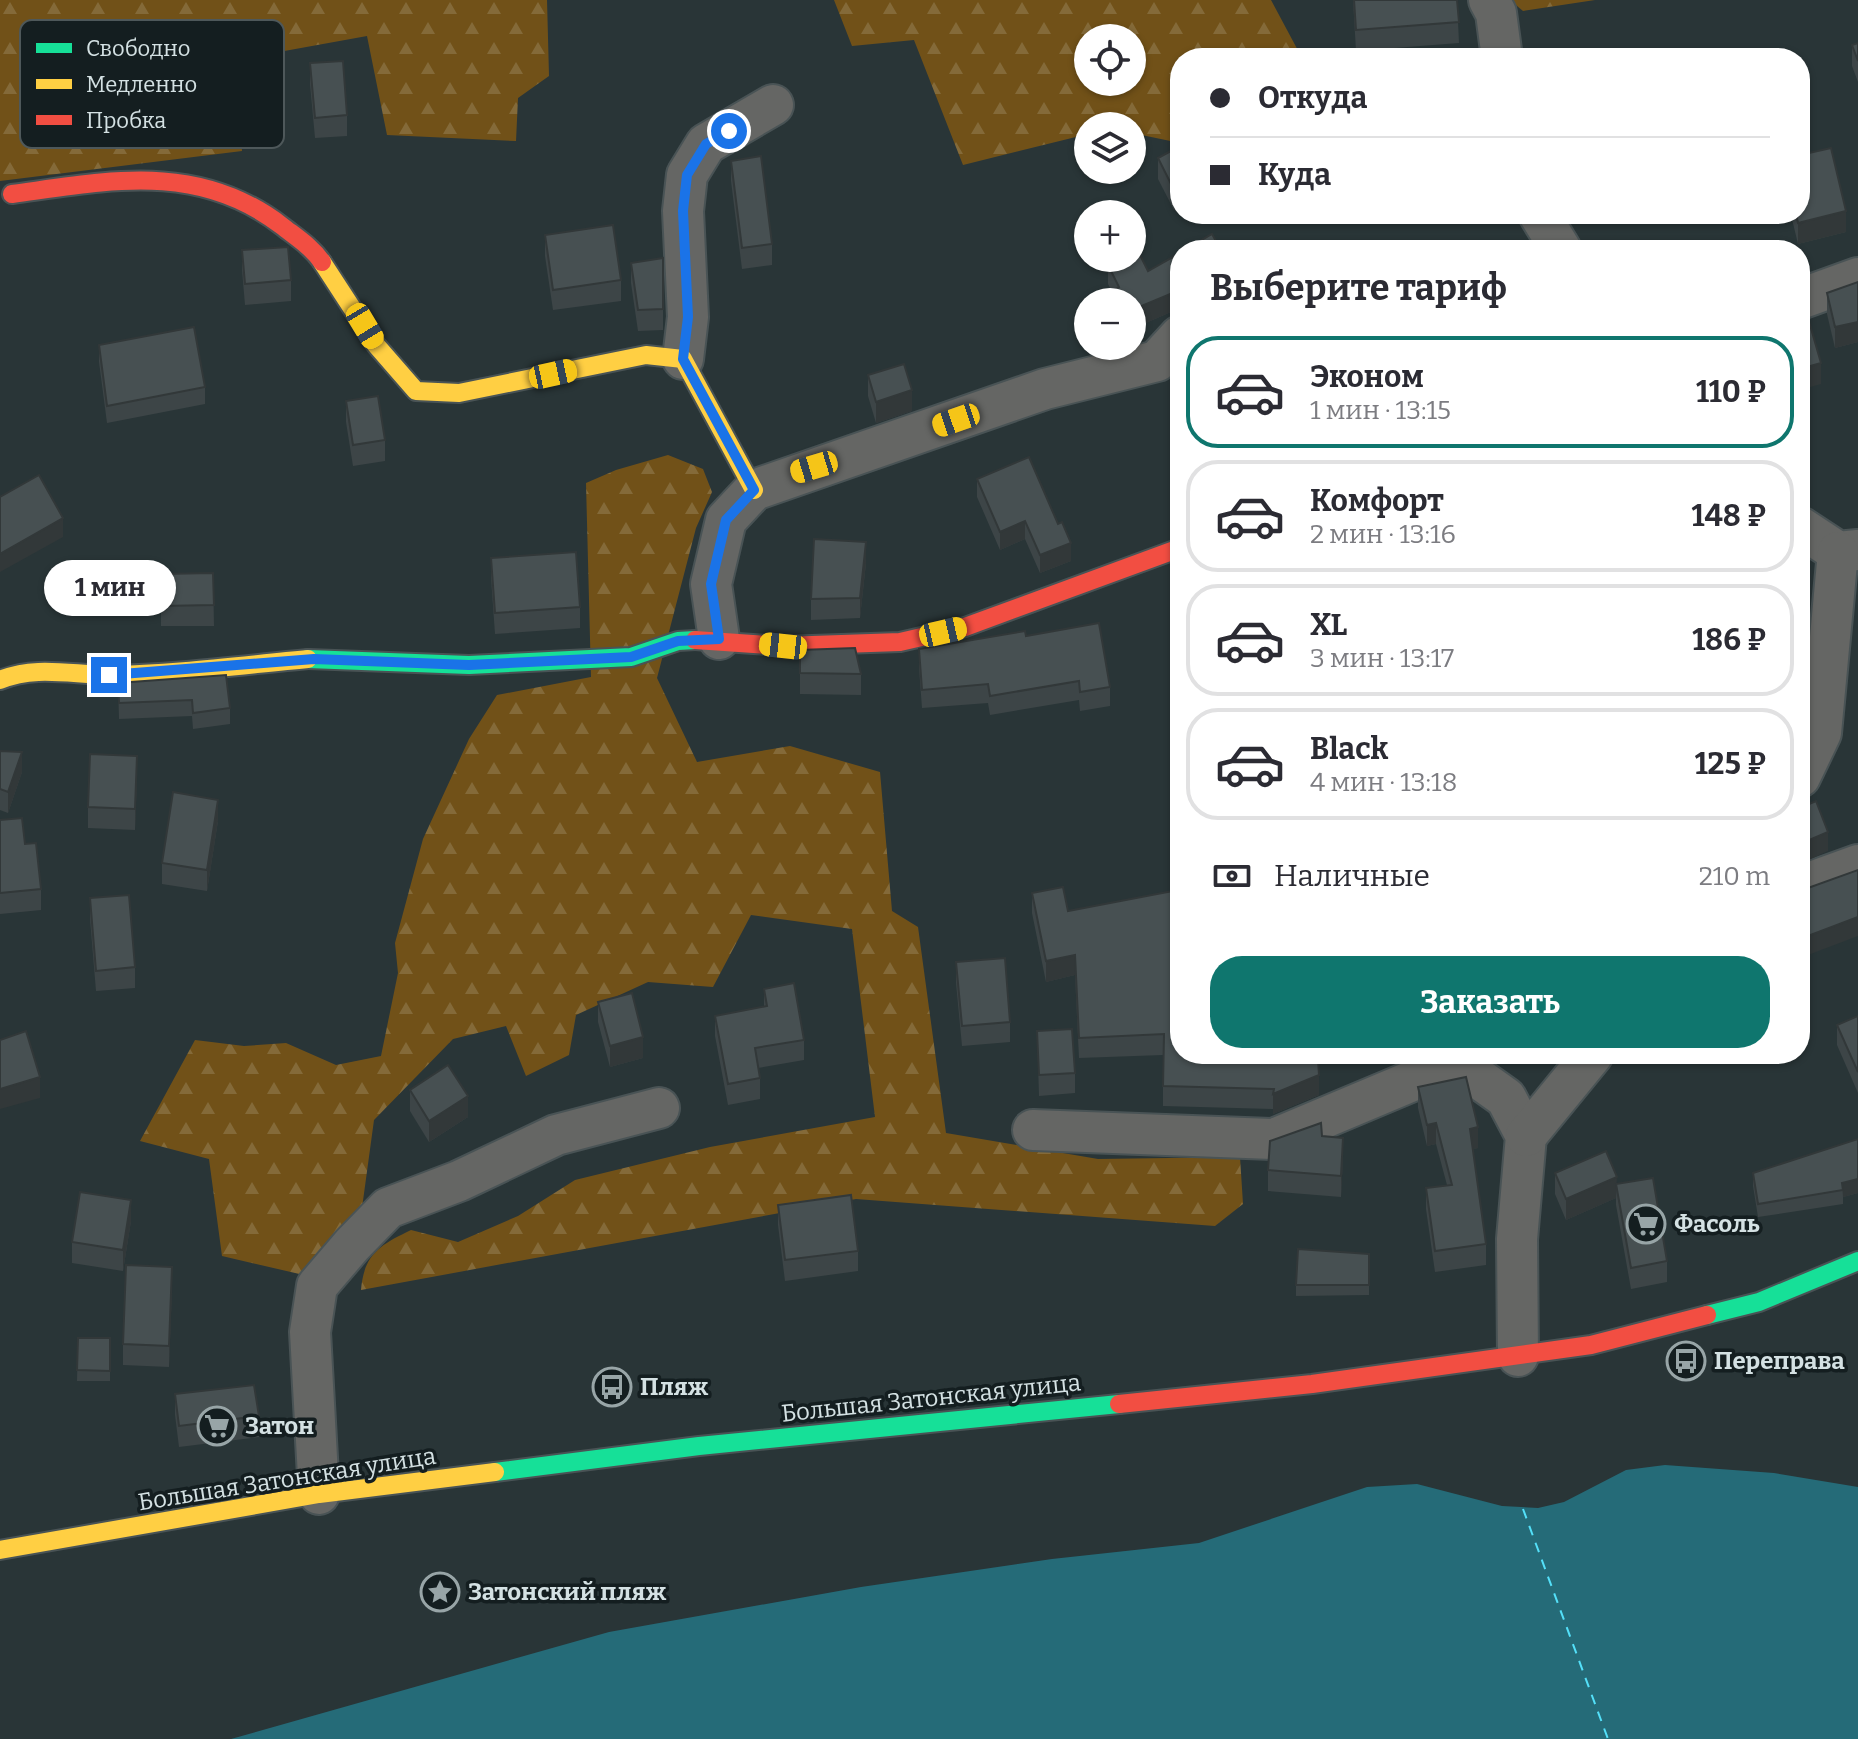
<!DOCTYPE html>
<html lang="ru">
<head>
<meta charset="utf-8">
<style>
  :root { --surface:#fff; --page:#f7f7f7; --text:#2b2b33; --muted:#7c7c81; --line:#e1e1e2; --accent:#0f766e }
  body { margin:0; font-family:Bitter,serif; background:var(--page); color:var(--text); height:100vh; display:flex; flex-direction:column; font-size:30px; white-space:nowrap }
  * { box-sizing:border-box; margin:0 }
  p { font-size:26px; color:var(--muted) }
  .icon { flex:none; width:44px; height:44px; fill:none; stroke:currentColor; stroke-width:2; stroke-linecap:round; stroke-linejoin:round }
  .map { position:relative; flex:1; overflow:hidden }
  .details { position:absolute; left:1170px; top:240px; width:640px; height:824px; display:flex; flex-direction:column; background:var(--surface); border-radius:32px; box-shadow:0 2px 6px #0004 }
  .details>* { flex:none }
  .hud { position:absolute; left:1170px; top:48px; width:640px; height:176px; border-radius:32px; box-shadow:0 2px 6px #0004; display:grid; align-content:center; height:176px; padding:0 40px; background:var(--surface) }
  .buttons { position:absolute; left:1074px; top:24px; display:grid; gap:16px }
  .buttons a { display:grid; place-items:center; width:72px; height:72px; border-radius:50%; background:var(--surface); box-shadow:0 2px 6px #0004; font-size:40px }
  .end { position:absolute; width:36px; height:36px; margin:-18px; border:10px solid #1a73e8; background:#fff; box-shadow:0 0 0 4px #fff }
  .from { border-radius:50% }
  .bubble { position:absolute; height:56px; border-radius:28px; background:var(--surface); box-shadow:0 2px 6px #0004; font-size:26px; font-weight:700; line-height:56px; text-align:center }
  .car { position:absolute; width:24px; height:48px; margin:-24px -12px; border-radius:10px; box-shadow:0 0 6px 2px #0007; background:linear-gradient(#f5c518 24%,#345 0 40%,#f5c518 0 76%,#345 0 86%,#f5c518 0) }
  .hud b { display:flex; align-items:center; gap:28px; height:76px; font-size:30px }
  .hud b+b { border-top:2px solid var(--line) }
  .hud i { width:20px; height:20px; background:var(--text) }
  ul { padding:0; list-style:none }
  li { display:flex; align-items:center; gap:24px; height:112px; margin:0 16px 12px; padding:0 24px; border:4px solid var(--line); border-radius:32px }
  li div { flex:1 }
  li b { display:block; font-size:30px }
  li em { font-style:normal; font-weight:700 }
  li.current { border-color:var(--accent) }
  li>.icon { width:72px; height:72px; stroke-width:1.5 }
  h2 { padding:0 40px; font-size:36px; line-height:96px }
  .pay { display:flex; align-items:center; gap:20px; height:88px; padding:0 40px; font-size:30px }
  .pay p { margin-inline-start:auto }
  .button { display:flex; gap:16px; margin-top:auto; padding:16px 40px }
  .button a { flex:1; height:92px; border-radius:32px; background:var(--accent); color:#fff; font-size:32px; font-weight:700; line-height:92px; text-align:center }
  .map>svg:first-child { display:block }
  .forest { fill:url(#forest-firs); fill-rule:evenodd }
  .water { fill:#256b78 }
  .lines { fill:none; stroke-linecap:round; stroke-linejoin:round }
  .ferry { stroke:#54e0f9; stroke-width:2; stroke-dasharray:10 8; stroke-linecap:butt }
  .street-casing { stroke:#495355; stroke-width:44 }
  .fast-casing { stroke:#495355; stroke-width:22 }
  .slow-casing { stroke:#495355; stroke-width:22 }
  .jam-casing { stroke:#495355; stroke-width:22 }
  .street { stroke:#656664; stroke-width:40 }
  .fast { stroke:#16e098; stroke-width:18 }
  .slow { stroke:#ffcf43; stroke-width:18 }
  .jam { stroke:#f24e42; stroke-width:18 }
  .wall { fill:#3d4547 }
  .shaded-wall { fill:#323839 }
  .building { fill:#475052; stroke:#323839; stroke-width:2 }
  .route { stroke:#1a73e8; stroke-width:10 }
  .labels { text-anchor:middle; stroke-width:7; stroke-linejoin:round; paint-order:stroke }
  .poi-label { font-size:24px; font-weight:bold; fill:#d4e1e3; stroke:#141e20; text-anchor:start }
  .street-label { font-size:24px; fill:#d4e1e3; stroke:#141e20 }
  .key { fill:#141e20; stroke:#4e585a; stroke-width:2 }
  .key-label { font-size:22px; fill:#d4e1e3 }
</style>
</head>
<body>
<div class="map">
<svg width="1858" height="1739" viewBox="0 0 1858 1739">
  <defs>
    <pattern id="forest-firs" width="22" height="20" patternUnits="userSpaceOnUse" patternTransform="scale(2)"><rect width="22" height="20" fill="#715118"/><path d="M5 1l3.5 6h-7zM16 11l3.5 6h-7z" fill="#846a39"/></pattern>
  </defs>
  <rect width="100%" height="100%" fill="#293537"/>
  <g class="forest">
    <polygon points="0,0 547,0 549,76 518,98 516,141 387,135 367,36 235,60 242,151 0,181"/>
    <path d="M834,0h437l31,58h-122v85l-48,-10v-7h-44v8l-125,31 -49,-125 -62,6zM1088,38h44v44h-44z"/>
    <polygon points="1510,0 1595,0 1523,11"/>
    <path d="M668,455l35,14 9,23 -16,36 -39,150 40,84 93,-16 90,26 12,139 26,16 28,206 152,26 142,-2 3,47 -28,22 -359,-27 -495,91c3,-36 19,-45 50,-60l47,12 60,-26 57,-36 135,-33 165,-30 -23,-188 -101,-14 -38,72 -65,-5 -72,33 -7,40 -43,21 -20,-50 -53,13 -79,81 -12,88 -54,68 -86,-20 -13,-97 -69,-18 55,-101 49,6 42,-3 50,22 45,-9 17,-83 -3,-30 28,-104 46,-100 28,-44 94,-18 -5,-194 30,-13z"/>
  </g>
  <polygon class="water" points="1665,1465 1774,1473 1858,1487 1858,1739 231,1739 609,1632 861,1587 1052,1559 1199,1543 1367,1487 1417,1484 1502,1506 1538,1508 1564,1502 1626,1470"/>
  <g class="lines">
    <polyline class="ferry" points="1523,1509 1608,1739"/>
    <g class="street-casing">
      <g id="street">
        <polyline points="1489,0 1496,13 1502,58"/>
        <polyline points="1539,214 1561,250"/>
        <polyline points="1800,299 1858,278"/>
        <polyline points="683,359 688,317 683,211 687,175 706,144 773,105"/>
        <polyline points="1800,527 1838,552 1858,550"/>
        <polyline points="719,639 711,584 726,520 754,490 1045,389 1157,361 1180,336"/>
        <polyline points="1800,777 1821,733 1838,552"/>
        <polyline points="1800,886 1858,865"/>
        <polyline points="1033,1130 1274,1139 1412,1081 1464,1068 1506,1098 1526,1136 1517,1239 1518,1356"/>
        <polyline points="1526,1136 1593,1054"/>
        <polyline points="319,1494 310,1332 317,1286 352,1245 388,1208 459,1181 556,1135 659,1108"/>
      </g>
    </g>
    <g class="fast-casing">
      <g id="fast">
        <polyline points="308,659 469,665 631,657 678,641 695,640"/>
        <polyline points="1707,1315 1759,1302 1858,1261"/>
        <polyline points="495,1472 699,1446 1119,1404"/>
      </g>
    </g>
    <g class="slow-casing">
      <g id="slow">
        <polyline points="322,262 376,345 416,391 459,393 646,355 683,359 754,490"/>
        <path d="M0,680c36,-15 72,-5 110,-5 66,-1 133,-10 198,-16"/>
        <polyline points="0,1550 319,1494 495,1472"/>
      </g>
    </g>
    <g class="jam-casing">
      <g id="jam">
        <path d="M12,194c96,-13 186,-33 270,32 14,11 30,21 40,36"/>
        <polyline points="695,640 783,646 900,642 965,627 1180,548"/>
        <polyline points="1119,1404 1312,1384 1591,1345 1707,1315"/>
      </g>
    </g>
    <use href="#street" class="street"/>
    <use href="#fast" class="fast"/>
    <use href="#slow" class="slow"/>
    <use href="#jam" class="jam"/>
  </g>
  <g class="wall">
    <polygon points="1353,0 1457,0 1459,43 1356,51"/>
    <polygon points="1858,43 1858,82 1852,66 1852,45"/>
    <polygon points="310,63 347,115 347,136 315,138 310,84"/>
    <polygon points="1180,146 1180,207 1174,210 1158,179 1158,158"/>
    <polygon points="731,161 772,244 772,265 742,269 731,181"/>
    <polygon points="1779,214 1800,214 1846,232 1798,244 1791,215 1780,217"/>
    <polygon points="545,235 621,280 621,301 553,310 545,256"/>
    <polygon points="242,250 291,280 291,301 245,305 242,270"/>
    <polygon points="1180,253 1180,308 1132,329 1108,284 1108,265 1148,271"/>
    <polygon points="663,258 663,330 638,331 631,283 631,263"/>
    <polygon points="1858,282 1858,342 1835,348 1827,314 1827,293"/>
    <polygon points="1088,305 1088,334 1084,326 1084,307"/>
    <polygon points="99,345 205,387 205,404 107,423 99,362"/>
    <polygon points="868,375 912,411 876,423 868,396"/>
    <polygon points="346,401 385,440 385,461 353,466 346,422"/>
    <polygon points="977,479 1071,561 1040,573 1025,539 1000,550 977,497"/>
    <polygon points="491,558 580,607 580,628 495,634 491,578"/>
    <polygon points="866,563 860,618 811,620 811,599"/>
    <polygon points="213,573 214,626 161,626 161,574"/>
    <polygon points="1026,636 1110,687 1110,706 1080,711 1079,700 990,715 988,703 922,708 919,668 919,649"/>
    <polygon points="800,650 861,674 861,695 800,694"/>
    <polygon points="118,683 230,708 230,724 193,729 192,716 119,719"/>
    <polygon points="0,751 22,772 8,813 0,810"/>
    <polygon points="137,777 135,830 88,828 88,807"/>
    <polygon points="0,820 25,844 41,889 41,910 0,914"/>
    <polygon points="218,821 207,891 162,884 162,863"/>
    <polygon points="1172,886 1259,1060 1319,1095 1273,1114 1273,1109 1163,1106 1163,1055 1079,1058 1075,975 1046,982 1032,913 1032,893 1068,911 1172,891"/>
    <polygon points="90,898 135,967 135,988 96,991 90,919"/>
    <polygon points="956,962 1010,1022 1010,1042 962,1046 956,983"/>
    <polygon points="764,989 804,1040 804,1060 758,1068 760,1078 760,1099 728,1105 715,1036 715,1016 764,1007"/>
    <polygon points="598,1002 643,1058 610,1067 598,1022"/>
    <polygon points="1858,1016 1858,1093 1837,1045 1837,1025"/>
    <polygon points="1037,1031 1075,1073 1075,1093 1039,1096"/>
    <polygon points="1418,1087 1478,1148 1473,1149 1486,1244 1486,1265 1435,1272 1426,1209 1426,1188 1447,1185 1436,1144 1427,1146 1418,1108"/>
    <polygon points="410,1090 468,1117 429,1142 410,1111"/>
    <polygon points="1322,1136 1343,1158 1341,1197 1268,1191 1268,1170"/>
    <polygon points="1858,1139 1858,1193 1843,1197 1843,1204 1758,1217 1753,1186 1753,1173"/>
    <polygon points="1555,1173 1617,1184 1667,1261 1667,1282 1631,1289 1616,1205 1616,1198 1566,1220 1555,1194"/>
    <polygon points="778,1205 858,1251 858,1271 785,1281 778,1225"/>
    <polygon points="131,1221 123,1271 72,1263 72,1242"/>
    <polygon points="1369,1254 1369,1295 1296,1296 1296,1285"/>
    <polygon points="172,1288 169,1367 123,1365 123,1344"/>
    <polygon points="78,1338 110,1338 110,1381 77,1381"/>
    <polygon points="175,1394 259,1416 259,1437 179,1447 175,1415"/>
  </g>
  <g class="shaded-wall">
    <polygon points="1180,186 1180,207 1174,210 1174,190"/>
    <polygon points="1846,211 1846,232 1798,244 1798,223"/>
    <polygon points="1780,214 1791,214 1791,215 1780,217"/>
    <polygon points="1180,290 1180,308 1132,329 1132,310"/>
    <polygon points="1858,322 1858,342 1835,348 1835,327"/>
    <polygon points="1821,363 1821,384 1800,390 1800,369"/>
    <polygon points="912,390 912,411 876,423 876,402"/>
    <polygon points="63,518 63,537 0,572 0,554"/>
    <polygon points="1025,521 1025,539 1000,550 1000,532"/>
    <polygon points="866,542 866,563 860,618 860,598"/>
    <polygon points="1071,543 1071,561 1040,573 1040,555"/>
    <polygon points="22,752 22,772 8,813 8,792"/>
    <polygon points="137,756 137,777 135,830 135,809"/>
    <polygon points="218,800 218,821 207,891 207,870"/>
    <polygon points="1828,832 1828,851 1800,864 1800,844"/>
    <polygon points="1858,917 1858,936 1800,958 1800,939"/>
    <polygon points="1075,955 1075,975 1046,982 1046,961"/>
    <polygon points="643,1037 643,1058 610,1067 610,1046"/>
    <polygon points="1319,1075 1319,1095 1273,1114 1273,1094"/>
    <polygon points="40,1077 40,1098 0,1109 0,1089"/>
    <polygon points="468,1096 468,1117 429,1142 429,1121"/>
    <polygon points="1436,1123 1436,1144 1427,1146 1427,1125"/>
    <polygon points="1478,1127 1478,1148 1470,1150 1470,1129"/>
    <polygon points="1343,1138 1343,1158 1341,1197 1341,1176"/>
    <polygon points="1617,1177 1616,1198 1566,1220 1566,1199"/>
    <polygon points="1858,1179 1858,1193 1843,1197 1842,1183"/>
    <polygon points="131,1200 131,1221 123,1271 123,1250"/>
    <polygon points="172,1267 172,1288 169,1367 169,1346"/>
  </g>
  <g class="building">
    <polygon points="1354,0 1457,0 1459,22 1356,30"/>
    <polygon points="1858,43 1858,61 1852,45"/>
    <polygon points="343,61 347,115 315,118 310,63"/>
    <polygon points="1180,146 1180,186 1174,190 1158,158"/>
    <polygon points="1831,148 1846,211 1798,223 1796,214 1800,214 1800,155"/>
    <polygon points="761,156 772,244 742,248 731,161"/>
    <polygon points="613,225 621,280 553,290 545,235"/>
    <polygon points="1212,234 1221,250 1185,250"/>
    <polygon points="288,247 291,280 245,284 242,250"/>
    <polygon points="1138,251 1148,271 1180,253 1180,290 1132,310 1132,302 1093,302 1119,287 1108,265 1124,258 1132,258 1132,254"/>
    <polygon points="663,258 663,309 638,310 631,263"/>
    <polygon points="1858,282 1858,322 1835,327 1827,293"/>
    <polygon points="1088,305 1088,315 1084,307"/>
    <polygon points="1808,318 1821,363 1800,369 1800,321"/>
    <polygon points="194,327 205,387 107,406 99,345"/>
    <polygon points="904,364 912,390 876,402 868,375"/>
    <polygon points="378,396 385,440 353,445 346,401"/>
    <polygon points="1029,457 1058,524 1062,522 1071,543 1040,555 1025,521 1000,532 977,479"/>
    <polygon points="39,475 63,518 0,554 0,497"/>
    <polygon points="814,539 866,542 860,598 811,599"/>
    <polygon points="576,552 580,607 495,613 491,558"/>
    <polygon points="213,573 214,605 161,606 161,574"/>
    <polygon points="1099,623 1110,687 1080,692 1079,681 990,696 988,684 922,690 919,649 1025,631 1026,636"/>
    <polygon points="855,648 861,674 800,673 800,650"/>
    <polygon points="226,675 230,708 193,713 192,700 119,703 118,683"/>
    <polygon points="0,751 22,752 8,792 0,789"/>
    <polygon points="90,754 137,756 135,809 88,807"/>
    <polygon points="173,792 218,800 207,870 162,863"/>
    <polygon points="1816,801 1828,832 1800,844 1800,808"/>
    <polygon points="22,818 25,844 36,843 41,889 0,893 0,820"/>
    <polygon points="1858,870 1858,917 1800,939 1800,889 1808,888"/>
    <polygon points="1180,884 1180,1054 1258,1054 1259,1060 1318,1059 1319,1075 1273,1094 1274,1089 1163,1086 1164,1034 1079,1038 1075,955 1046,961 1032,893 1063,887 1068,911 1173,891 1172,886"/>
    <polygon points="129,895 135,967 96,971 90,898"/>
    <polygon points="1005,958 1010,1022 962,1026 956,962"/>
    <polygon points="794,983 804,1040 755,1048 760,1078 728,1084 715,1016 767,1006 764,989"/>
    <polygon points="632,993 643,1037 610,1046 598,1002"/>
    <polygon points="1858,1016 1858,1072 1837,1025"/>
    <polygon points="1072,1029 1075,1073 1039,1075 1037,1031"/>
    <polygon points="26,1031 40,1077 0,1089 0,1040"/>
    <polygon points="448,1065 468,1096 429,1121 410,1090"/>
    <polygon points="1466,1077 1478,1127 1470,1129 1486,1244 1435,1251 1426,1188 1452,1185 1436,1123 1427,1125 1418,1087"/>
    <polygon points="1321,1123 1322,1136 1343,1138 1341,1176 1268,1170 1270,1141"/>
    <polygon points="1858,1139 1858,1179 1842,1183 1843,1190 1758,1204 1753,1173"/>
    <polygon points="1606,1151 1617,1177 1566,1199 1555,1173"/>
    <polygon points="1653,1178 1667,1261 1631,1268 1616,1184"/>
    <polygon points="80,1192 131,1200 123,1250 72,1242"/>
    <polygon points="851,1195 858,1251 785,1260 778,1205"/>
    <polygon points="1298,1249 1369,1254 1369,1285 1296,1285"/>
    <polygon points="126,1265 172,1267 169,1346 123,1344"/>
    <polygon points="78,1338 110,1338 110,1371 77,1370"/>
    <polygon points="254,1385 259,1416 179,1426 175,1394"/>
  </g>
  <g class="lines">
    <polyline class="route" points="109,675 314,659 469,665 631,657 678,641 719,639 711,584 726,520 754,490 683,359 688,317 683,211 687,175 706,144 729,131"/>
  </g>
  <defs>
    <g id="supermarket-ring" transform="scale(2)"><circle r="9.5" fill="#141e20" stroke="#98a5a7" stroke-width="1.5"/><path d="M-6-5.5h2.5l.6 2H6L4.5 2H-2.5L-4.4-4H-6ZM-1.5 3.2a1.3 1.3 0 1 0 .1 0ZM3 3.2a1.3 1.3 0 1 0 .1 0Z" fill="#98a5a7"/></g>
    <g id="bus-ring" transform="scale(2)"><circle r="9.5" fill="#141e20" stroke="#98a5a7" stroke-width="1.5"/><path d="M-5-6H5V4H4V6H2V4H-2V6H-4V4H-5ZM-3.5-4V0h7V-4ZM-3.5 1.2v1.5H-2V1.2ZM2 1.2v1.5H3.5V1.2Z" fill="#98a5a7"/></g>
    <g id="sight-ring" transform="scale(2)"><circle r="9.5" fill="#141e20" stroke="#98a5a7" stroke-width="1.5"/><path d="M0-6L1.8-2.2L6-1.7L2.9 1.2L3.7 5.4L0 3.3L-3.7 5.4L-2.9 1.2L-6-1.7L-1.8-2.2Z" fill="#98a5a7"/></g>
  </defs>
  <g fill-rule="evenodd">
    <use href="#supermarket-ring" x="1646" y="1224"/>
    <use href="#bus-ring" x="1686" y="1361"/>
    <use href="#bus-ring" x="612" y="1387"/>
    <use href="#supermarket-ring" x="217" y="1426"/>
    <use href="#sight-ring" x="440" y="1592"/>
  </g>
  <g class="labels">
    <g class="poi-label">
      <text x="1674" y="1232">Фасоль</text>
      <text x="1714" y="1369">Переправа</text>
      <text x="640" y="1395">Пляж</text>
      <text x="245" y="1434">Затон</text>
      <text x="468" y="1600">Затонский пляж</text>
    </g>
    <g class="street-label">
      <text transform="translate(931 1398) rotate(-6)" y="8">Большая Затонская улица</text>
      <text transform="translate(287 1479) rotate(-9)" y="8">Большая Затонская улица</text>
    </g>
  </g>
  <rect x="20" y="20" width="264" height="128" rx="12" class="key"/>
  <rect x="36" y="43" width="36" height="10" fill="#16e098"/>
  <rect x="36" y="79" width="36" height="10" fill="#ffcf43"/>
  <rect x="36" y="115" width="36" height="10" fill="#f24e42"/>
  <g class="key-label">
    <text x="86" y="56">Свободно</text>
    <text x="86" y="92">Медленно</text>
    <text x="86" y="128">Пробка</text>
  </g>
</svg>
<div class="buttons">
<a><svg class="icon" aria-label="locate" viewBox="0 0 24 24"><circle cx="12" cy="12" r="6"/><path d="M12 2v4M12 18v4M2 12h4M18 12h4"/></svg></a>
<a><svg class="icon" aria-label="layers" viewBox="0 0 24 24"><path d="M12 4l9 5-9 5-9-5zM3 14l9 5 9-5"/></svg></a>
<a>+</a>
<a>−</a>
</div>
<i class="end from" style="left:729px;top:131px"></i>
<i class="end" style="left:109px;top:675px"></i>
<div class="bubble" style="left:44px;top:560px;width:132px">1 мин</div>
<i class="car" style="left:365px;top:326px;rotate:149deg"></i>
<i class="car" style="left:553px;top:374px;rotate:78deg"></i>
<i class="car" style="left:956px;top:420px;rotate:251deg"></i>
<i class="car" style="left:814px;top:467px;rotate:253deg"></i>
<i class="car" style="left:943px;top:632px;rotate:77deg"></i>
<i class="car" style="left:783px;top:646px;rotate:276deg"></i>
<div class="hud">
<b><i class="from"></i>Откуда</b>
<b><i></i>Куда</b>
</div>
<section class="details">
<h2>Выберите тариф</h2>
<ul>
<li class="current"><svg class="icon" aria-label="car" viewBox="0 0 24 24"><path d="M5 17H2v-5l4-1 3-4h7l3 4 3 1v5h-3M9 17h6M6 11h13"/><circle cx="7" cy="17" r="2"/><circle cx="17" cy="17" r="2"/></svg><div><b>Эконом</b><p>1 мин · 13:15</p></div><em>110 ₽</em></li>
<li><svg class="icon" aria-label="car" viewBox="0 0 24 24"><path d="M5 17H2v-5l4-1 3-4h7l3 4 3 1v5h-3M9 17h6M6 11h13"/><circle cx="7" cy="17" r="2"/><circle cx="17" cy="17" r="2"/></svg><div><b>Комфорт</b><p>2 мин · 13:16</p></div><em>148 ₽</em></li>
<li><svg class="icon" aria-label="car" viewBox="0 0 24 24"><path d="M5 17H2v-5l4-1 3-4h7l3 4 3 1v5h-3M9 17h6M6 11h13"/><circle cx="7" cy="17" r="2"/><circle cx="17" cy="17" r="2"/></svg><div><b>XL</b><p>3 мин · 13:17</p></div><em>186 ₽</em></li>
<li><svg class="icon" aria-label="car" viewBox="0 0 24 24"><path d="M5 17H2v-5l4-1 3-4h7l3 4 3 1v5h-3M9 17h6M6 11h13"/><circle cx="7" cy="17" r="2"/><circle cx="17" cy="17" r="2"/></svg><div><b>Black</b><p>4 мин · 13:18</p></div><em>125 ₽</em></li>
</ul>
<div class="pay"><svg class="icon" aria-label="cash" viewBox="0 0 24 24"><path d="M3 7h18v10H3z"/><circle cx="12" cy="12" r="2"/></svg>Наличные<p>210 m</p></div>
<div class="button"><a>Заказать</a></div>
</section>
</div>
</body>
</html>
